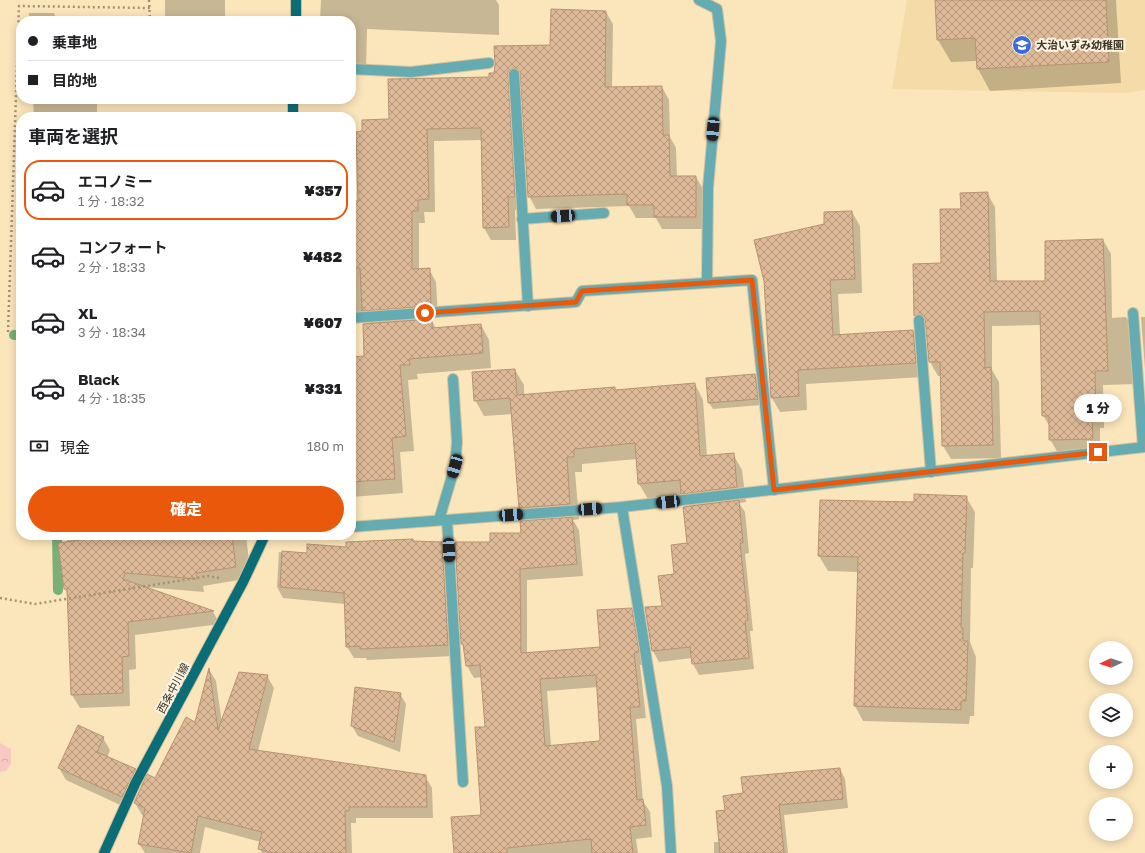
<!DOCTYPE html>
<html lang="ja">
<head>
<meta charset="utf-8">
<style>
  :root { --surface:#fff; --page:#f2f2f2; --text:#202124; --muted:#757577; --line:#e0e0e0; --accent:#ea580c }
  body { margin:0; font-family:"Golos Text","Noto Sans JP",sans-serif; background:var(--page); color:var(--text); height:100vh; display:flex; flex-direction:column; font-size:15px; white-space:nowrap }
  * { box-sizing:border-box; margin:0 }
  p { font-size:13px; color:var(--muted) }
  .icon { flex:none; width:22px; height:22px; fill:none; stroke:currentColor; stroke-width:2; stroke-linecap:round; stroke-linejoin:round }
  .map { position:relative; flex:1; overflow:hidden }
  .side { position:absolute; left:16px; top:112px; width:340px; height:428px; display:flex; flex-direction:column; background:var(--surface); border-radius:16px; box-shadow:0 2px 10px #0003 }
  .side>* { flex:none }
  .banner { position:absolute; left:16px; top:16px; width:340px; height:88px; border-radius:16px; box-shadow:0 2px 10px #0003; display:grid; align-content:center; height:88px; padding:0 12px; background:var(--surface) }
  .needle { width:26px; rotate:266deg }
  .controls { position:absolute; left:1089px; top:641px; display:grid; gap:8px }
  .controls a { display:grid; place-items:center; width:44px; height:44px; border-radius:50%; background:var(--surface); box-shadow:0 2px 10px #0003; font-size:20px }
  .end { position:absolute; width:18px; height:18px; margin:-9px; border:5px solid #ea580c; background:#fff; box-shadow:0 0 0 2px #fff }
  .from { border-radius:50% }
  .bubble { position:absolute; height:28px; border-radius:14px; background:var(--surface); box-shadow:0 2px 10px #0003; font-size:13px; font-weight:800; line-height:28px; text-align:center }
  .car { position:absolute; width:12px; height:24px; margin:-12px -6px; border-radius:5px; box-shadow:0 0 3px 1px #0007; background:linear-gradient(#222 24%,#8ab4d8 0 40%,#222 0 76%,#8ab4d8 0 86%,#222 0) }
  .banner b { display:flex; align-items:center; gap:14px; height:38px; font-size:15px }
  .banner b+b { border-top:1px solid var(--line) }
  .banner i { width:10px; height:10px; background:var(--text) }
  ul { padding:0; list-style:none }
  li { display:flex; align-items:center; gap:12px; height:60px; margin:0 8px 6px; padding:0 4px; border:2px solid transparent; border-radius:16px }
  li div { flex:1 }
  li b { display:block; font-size:15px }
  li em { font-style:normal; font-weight:800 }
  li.on { border-color:var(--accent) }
  li>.icon { width:36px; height:36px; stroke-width:1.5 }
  h2 { padding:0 12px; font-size:18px; line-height:48px }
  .pay { display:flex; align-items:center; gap:10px; height:44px; padding:0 12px; font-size:15px }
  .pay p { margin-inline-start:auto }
  .button { display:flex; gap:8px; margin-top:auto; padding:8px 12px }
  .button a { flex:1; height:46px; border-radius:24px; background:var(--accent); color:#fff; font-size:16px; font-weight:800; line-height:46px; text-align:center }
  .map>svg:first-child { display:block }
  .built { fill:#f4dba8 }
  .forest { fill:url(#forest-crowns) }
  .shadow { fill:#0003; fill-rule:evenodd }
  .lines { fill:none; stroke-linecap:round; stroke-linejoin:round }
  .stream { stroke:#78b078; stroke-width:10 }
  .building { fill:url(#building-cross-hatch); stroke:#b69373; fill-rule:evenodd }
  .minor-casing { stroke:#d5c29c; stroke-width:12 }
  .major-casing { stroke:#d5c29c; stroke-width:12 }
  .path { stroke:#a29273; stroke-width:2.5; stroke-dasharray:2 3; stroke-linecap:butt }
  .minor { stroke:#65abb2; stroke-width:10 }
  .major { stroke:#0b6d76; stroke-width:10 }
  .route { stroke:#ea580c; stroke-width:5 }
  .labels { text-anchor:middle; stroke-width:4; stroke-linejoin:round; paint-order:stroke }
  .poi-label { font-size:11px; font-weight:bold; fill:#3f3625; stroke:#fdf4e3; text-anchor:start }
  .street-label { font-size:11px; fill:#3f3625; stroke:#fdf4e3 }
</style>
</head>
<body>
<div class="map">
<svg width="1145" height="853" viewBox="0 0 1145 853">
  <defs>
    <pattern id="forest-crowns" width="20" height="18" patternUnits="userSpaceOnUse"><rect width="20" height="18" fill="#f8c8c3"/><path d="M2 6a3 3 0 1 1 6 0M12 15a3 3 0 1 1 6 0" fill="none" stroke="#d6aca7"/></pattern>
    <pattern id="building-cross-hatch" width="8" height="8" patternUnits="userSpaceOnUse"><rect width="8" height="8" fill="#ddb997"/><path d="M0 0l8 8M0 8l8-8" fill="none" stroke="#b5977b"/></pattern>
  </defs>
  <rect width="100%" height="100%" fill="#fbe5ba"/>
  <polygon class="built" points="907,0 1145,0 1145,90 1125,93 892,89"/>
  <polygon class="forest" points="0,743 11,749 11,764 6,771 0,772"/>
  <g class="shadow">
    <rect x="165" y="0" width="60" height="21"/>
    <polygon points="321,0 496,0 499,5 499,35 367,29 366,71 351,70 351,21 320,21"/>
    <polygon points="936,0 1116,0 1121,83 990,91 978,69 977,61 951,62 938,40"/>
    <polygon points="606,12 613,24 612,88 662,87 669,100 670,137 676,148 677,177 696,177 703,189 703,229 662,229 656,218 636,218 629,206 536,209 529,196 522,79 515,84 522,209 515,210 516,240 491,240 484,228 482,140 434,141 435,212 424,212 425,223 419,223 419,269 429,269 436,282 438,318 431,319 436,329 481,325 489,340 491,368 417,374 418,379 408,380 414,451 400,452 403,493 351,497 351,358 365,357 371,324 367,318 351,318 351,220 359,202 363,132 490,78 551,46"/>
    <polygon points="29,13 54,13 57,21 29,21"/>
    <polygon points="33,99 97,99 97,117 34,117"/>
    <polygon points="987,193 995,207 997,282 1046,282 1103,240 1111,254 1112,318 1126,317 1134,331 1138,384 1103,385 1104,428 1100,428 1100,452 1058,453 1050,439 1050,427 1043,415 1041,325 992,326 992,370 999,382 1001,458 951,459 943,446 941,376 938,376 930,362 927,328 923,330 915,316 914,265 942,264 962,210"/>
    <polygon points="852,212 860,226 862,293 838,294 840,335 913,331 921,345 923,377 806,384 807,410 780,412 772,398 765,281 825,224"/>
    <polygon points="1141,317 1145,317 1145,370 1145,369"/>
    <path d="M515,370l9,15v11l90,-8 2,3 79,-7 8,16 4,56 26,-2 9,16 4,32 -7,1 6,9 4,41 -4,1 8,77h-3l4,38 -55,6 -6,-11 -1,-6 -33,4 -6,-11 10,-44 25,-63 2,-37 -6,-11 -36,3 -9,-15 -2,-25 -55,5v8h-7l4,47 -6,1 6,10 4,46 -56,4v73l74,-6 30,-38 7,12 7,43 -5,1 6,53 -10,1 7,82 7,11 2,25 -16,2 2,14h-183l27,-37 4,-89 -4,-50 -8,1 -7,-12 -2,-17 -3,-5 -6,-101h35l31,-9 6,-13 -8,-13 -8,-94 -28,2 -9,-16zM598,687l3,53 -2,2 -48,4 -4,-55z"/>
    <polygon points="755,375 758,381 761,405 713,409 709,403 707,379"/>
    <polygon points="966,497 975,512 973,568 971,568 970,642 976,657 974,716 970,716 969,724 863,721 855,706 859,572 828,571 819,556 915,503"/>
    <polygon points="67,535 246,535 251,578 203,586 204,592 144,587 213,612 220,624 135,635 136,669 129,670 130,706 80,708 72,695 68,594 65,589"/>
    <polygon points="414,542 441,543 448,555 454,656 367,660 366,658 354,658 347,647 345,604 283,598 277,587 279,552 308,554 347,548"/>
    <polygon points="210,671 216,681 222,723 267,676 274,688 258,751 425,776 432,788 433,818 356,818 356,823 351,823 352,853 262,853 259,848 261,842 205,827 200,853 145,853 139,844 144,816 142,815 135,803 155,779 196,724"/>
    <polygon points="400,694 406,704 400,752 358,736 352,726"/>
    <polygon points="103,738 110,750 107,758 135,770 142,782 129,809 66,780 59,768"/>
    <polygon points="840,769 845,779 848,808 784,815 788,853 714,853 714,842 720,842 726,811 744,794"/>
  </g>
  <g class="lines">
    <g class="stream">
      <polyline points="14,335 21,335"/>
      <polyline points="57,535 58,590"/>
    </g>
  </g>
  <g class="building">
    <polygon points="935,0 1106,0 1109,62 977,69 975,38 937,40"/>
    <polygon points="551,9 606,11 605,87 662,86 663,135 669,135 670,176 696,176 696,217 654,217 654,205 627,205 627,194 528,197 520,74 517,68 513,68 508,71 508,74 515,197 508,197 509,227 483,228 481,128 427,129 429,199 418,200 418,211 412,211 412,269 430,268 431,306 362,311 360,268 352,268 351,233 351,201 358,201 356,132 362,131 362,120 389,119 388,79 489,77 489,73 494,73 495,65 494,46 550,45"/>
    <polygon points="988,192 990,281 1045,281 1045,241 1103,239 1108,371 1095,371 1096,415 1092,415 1093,439 1049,440 1049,416 1042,416 1040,311 984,312 985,368 991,367 993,445 942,446 940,362 929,362 925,319 921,314 914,316 913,264 941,263 940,209 961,209 960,193"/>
    <polygon points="852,211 855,279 830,280 833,335 913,330 916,363 798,370 799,396 771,398 764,281 754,240 824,224 824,212"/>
    <polygon points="432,319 432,328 481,324 483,353 409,359 410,365 400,365 406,436 392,438 395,479 351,482 351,357 364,356 363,324"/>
    <polygon points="515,369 517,395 615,387 615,390 695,383 700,456 734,453 737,487 681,494 680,480 638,484 635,443 574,449 574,457 567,457 570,504 519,508 510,398 474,401 472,372"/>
    <polygon points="755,374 758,399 708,403 706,378"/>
    <polygon points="914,494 967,496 965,553 963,553 961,628 963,628 963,641 968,641 966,701 961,701 961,710 854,706 858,557 818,556 820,500 914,502"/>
    <polygon points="739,500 743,543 740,543 748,620 745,621 749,658 692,664 690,647 652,651 645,607 662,606 658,576 674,574 671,545 687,543 683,507"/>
    <path d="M572,517l5,47 -57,5 1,84 79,-6 -3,-37 35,-2 7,44 -5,1 6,54h-10l7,93 6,-1 3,26 -16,2 3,26h-41l-1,-14 -84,9v5h-53l-3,-36 30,-2 -6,-88h10l-5,-62 -14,1 -3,-22h-2l-6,-102h35v-9h31l-1,-12zM596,675l4,64 -1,2 -54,5 -5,-67z"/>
    <polygon points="118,535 232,535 236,567 196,573 197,579 125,573 123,579 214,611 128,622 129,656 122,657 123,693 71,695 67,589 64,589 58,543"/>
    <polygon points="413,539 413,541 442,542 448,645 360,649 360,646 346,647 344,593 280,587 282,551 307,553 307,544 346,547 346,542"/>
    <polygon points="209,668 218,730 239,672 268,675 249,749 426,775 427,807 349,807 349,811 345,811 346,853 275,853 258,849 262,832 198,816 191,853 138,844 145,808 134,803 147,774 155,778 186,717 195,722"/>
    <polygon points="355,687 401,693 394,742 351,726"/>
    <polygon points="78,725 104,737 97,752 136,769 122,797 58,768"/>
    <polygon points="840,768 843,799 779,805 784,853 720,853 716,811 725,810 723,796 743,793 741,777"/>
  </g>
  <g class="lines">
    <g class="minor-casing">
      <g id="minor">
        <polyline points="699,0 717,9 721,41 708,188 707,283"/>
        <polyline points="351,69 411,72 489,63"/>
        <polyline points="514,74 528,306"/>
        <polyline points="522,219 604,213"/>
        <polyline points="1133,313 1143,447"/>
        <polyline points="351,318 576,302 582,291 752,280 774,490"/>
        <polyline points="919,320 931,472"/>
        <polyline points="622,507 667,786 671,853"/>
        <polyline points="439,520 455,466 457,442 453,379"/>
        <polyline points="447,520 463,782"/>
        <polyline points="351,527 622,507 1145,447"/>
      </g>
    </g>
    <g class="major-casing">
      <g id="major">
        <polyline points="296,21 296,0"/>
        <polyline points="293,117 293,99"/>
        <polyline points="104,853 135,784 243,582 265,535"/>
      </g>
    </g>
    <g class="path">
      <polyline points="149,0 150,21"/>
      <polyline points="8,332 19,6 150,8"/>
      <polyline points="0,598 35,604 208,576 219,578"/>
    </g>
    <use href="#minor" class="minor"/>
    <use href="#major" class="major"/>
  </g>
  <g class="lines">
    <polyline class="route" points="425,313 576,302 582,291 752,280 774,490 1098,452"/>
  </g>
  <defs>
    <g id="school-disc" transform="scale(1)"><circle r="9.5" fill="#3c6ada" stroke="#fdf4e3"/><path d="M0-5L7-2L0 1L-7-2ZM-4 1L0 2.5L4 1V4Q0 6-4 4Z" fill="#fff"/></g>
  </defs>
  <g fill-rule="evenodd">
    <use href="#school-disc" x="1022" y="45"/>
  </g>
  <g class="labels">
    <g class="poi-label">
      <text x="1036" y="49">大治いずみ幼稚園</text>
    </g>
    <g class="street-label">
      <text transform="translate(173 688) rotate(-62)" y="4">西条中川線</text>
    </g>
  </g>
</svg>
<div class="controls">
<a><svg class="needle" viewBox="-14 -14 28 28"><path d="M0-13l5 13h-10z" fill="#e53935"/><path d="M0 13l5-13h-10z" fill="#757577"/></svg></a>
<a><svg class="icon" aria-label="layers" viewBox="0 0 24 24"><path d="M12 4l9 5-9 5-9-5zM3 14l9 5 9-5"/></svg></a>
<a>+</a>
<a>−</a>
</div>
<i class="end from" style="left:425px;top:313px"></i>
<i class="end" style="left:1098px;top:452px"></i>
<div class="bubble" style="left:1074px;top:394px;width:48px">1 分</div>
<i class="car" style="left:713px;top:129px;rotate:185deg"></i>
<i class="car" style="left:563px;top:216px;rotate:266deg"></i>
<i class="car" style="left:455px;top:466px;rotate:196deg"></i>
<i class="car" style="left:668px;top:502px;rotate:264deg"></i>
<i class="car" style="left:590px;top:509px;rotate:86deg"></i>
<i class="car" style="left:511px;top:515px;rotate:86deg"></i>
<i class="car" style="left:449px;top:550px;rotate:177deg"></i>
<div class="banner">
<b><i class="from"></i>乗車地</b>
<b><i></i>目的地</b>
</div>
<section class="side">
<h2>車両を選択</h2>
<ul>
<li class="on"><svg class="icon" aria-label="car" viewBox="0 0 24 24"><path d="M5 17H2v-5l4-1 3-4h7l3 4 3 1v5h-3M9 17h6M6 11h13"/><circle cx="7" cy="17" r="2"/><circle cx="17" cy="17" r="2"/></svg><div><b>エコノミー</b><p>1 分 · 18:32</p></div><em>¥357</em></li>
<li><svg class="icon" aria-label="car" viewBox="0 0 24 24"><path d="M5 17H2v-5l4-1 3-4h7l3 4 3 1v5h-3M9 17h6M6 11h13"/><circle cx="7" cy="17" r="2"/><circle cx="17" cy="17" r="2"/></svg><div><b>コンフォート</b><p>2 分 · 18:33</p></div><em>¥482</em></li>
<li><svg class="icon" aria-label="car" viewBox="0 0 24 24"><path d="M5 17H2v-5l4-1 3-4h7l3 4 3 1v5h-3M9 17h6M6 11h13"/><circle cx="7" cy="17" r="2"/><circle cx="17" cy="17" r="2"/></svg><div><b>XL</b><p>3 分 · 18:34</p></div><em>¥607</em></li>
<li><svg class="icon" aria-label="car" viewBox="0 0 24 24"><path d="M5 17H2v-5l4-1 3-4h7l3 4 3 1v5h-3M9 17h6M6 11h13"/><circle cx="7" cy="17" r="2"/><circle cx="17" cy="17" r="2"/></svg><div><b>Black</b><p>4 分 · 18:35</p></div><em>¥331</em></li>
</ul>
<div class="pay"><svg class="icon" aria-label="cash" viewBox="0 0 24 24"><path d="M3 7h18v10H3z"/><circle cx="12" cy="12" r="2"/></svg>現金<p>180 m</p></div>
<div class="button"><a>確定</a></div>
</section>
</div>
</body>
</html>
